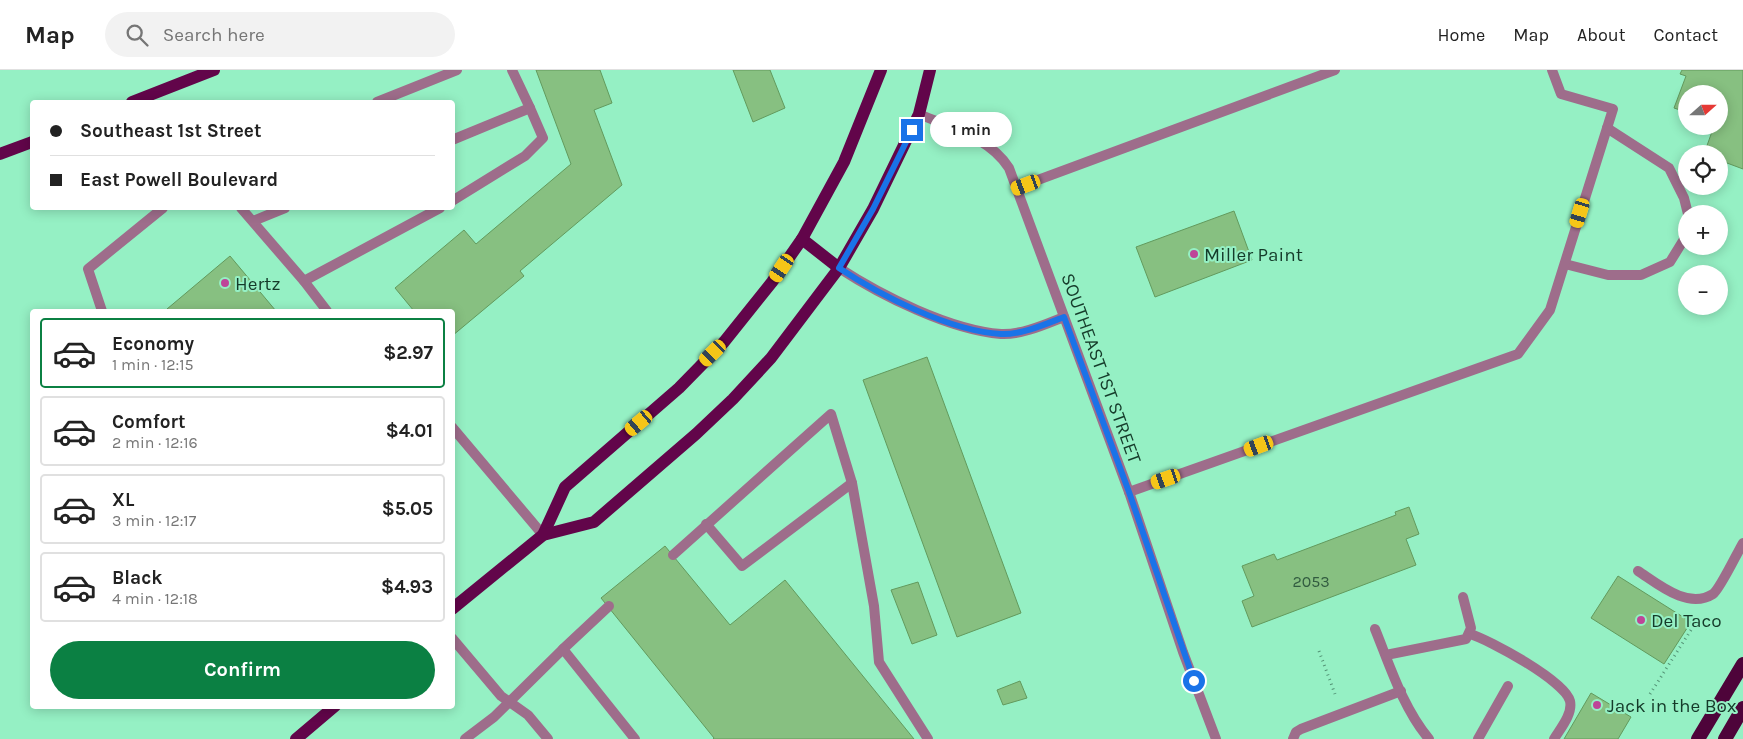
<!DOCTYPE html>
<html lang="en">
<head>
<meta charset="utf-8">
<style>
  :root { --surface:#fff; --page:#f2f2f2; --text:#222; --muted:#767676; --line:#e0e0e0; --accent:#0b8043 }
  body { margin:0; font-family:Karla,sans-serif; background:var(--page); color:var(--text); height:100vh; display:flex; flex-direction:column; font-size:19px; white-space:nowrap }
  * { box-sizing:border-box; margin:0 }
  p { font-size:16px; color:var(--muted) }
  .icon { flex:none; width:28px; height:28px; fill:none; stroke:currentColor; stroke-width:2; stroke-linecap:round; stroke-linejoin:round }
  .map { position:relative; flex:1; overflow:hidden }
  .details { position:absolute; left:30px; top:239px; width:425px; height:400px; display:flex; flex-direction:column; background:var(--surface); border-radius:5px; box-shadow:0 2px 12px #0003 }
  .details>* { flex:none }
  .top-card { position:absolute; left:30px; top:30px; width:425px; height:110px; border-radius:5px; box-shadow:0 2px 12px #0003; display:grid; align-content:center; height:110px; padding:0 20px; background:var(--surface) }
  .needle { width:32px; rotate:69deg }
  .controls { position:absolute; left:1678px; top:15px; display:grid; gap:10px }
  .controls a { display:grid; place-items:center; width:50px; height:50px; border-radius:50%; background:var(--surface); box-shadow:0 2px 12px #0003; font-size:25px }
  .end { position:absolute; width:22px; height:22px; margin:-11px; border:6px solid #1a73e8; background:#fff; box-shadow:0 0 0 2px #fff }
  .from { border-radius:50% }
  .bubble { position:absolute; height:35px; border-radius:18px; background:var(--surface); box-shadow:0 2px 12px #0003; font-size:16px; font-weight:700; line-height:35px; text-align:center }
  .car { position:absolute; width:15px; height:30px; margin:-15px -8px; border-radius:6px; box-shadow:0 0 4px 1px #0007; background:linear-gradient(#f5c518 24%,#345 0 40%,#f5c518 0 76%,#345 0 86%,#f5c518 0) }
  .top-card b { display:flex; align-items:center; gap:18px; height:48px; font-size:19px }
  .top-card b+b { border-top:1px solid var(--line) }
  .top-card i { width:12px; height:12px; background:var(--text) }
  ul { padding:9px 0 0; list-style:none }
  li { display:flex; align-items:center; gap:15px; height:70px; margin:0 10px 8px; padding:0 10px; border:2px solid var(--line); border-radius:5px }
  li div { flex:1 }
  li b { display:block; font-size:19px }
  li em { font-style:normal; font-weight:700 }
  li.on { border-color:var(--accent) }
  li>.icon { width:45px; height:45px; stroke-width:1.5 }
  .primary-button { display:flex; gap:10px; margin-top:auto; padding:10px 20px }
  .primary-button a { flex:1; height:58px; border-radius:30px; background:var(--accent); color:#fff; font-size:20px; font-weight:700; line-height:58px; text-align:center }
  header { display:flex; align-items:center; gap:30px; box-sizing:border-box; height:70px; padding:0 25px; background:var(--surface); border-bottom:1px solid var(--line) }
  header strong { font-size:24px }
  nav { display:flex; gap:28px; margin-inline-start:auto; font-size:18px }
  .search { width:350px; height:45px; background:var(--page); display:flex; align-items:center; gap:12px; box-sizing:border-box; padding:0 18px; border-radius:28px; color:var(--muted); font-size:19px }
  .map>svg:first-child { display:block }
  .building { fill:#87c081; stroke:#629a5d }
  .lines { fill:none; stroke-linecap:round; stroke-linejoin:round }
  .path { stroke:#549476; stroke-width:3; stroke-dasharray:1 4; stroke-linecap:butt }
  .service { stroke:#9e6d8b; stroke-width:10 }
  .tertiary { stroke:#9e6d8b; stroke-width:10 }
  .primary { stroke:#62054a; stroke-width:12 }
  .trunk { stroke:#4e043a; stroke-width:14 }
  .route { stroke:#1a73e8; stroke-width:6 }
  .poi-dot { fill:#be4598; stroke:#95f0c4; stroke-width:2 }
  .labels { text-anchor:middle; stroke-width:4; stroke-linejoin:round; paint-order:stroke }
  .number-label { font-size:16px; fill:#325c40 }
  .poi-label { font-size:19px; fill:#153b2a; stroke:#95f0c4; text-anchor:start }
  .street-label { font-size:19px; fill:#153b2a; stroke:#95f0c4 }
</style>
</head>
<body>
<header>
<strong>Map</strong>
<div class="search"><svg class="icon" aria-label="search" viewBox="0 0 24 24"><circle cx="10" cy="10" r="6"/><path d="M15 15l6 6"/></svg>Search here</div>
<nav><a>Home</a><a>Map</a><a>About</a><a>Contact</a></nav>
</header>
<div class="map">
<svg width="1743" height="669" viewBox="0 0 1743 669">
  <rect width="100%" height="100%" fill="#95f0c4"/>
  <g class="building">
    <polygon points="536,0 600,0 612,33 594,40 622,115 520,201 524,206 452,266 452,241 414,241 395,218 464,160 476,174 571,94"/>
    <polygon points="733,0 770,0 785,38 753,52"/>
    <polygon points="1682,0 1743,0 1743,99 1719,90 1719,84 1704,84 1714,56 1719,56 1719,24 1686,24 1686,42 1674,38 1686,6 1680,4"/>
    <polygon points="1234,141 1252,190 1155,227 1136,177"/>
    <polygon points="230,186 276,241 168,241 167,239"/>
    <polygon points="927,287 1021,543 957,567 863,310"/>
    <polygon points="1409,437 1419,464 1406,469 1416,495 1252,557 1242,531 1254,526 1242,496 1274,484 1277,490 1396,445 1395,442"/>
    <polygon points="665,476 730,555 785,510 914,669 713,669 714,668 601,528"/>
    <polygon points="1618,506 1691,552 1664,594 1591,548"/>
    <polygon points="918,512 937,565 912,574 891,520"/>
    <polygon points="1020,611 1027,628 1003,635 997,620"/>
    <polygon points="1591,623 1631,647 1618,669 1564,669"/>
  </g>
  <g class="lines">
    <g class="path">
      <polyline points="1319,581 1335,624"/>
      <polyline points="1650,624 1698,549"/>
    </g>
    <g class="service">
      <polyline points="377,32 457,0"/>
      <polyline points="1607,58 1669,98 1684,128 1688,144"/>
      <polyline points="452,70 530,38 512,0"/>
      <polyline points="1016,118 1335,0"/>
      <polyline points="452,131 525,86 543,68 530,38"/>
      <polyline points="241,138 304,211 327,241"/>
      <polyline points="253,151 285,138"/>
      <polyline points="1565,194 1608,205 1641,205 1670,192 1686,166"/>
      <path d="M839,198c43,28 111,62 162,66 21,1 45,-10 63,-17"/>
      <polyline points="304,211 440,138"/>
      <polyline points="102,241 88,199 163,138"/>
      <polyline points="452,357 543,465"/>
      <polyline points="1129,422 1518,284 1550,240 1613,39 1561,24 1552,0"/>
      <polyline points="706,454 742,496 852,413"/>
      <polyline points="673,485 831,344 852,413 874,536 879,592 928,669"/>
      <path d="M1638,501c20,13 50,39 75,23 7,-5 24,-41 30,-51"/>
      <path d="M1375,559c15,37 28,79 54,110"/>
      <path d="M1470,564c20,6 95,47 100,67 3,13 -10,28 -16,38"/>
      <polyline points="452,568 501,626 528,645 548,669"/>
      <polyline points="563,579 609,536"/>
      <polyline points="1386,585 1466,569 1471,558 1463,527"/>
      <polyline points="465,669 494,647 563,579 635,669"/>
      <polyline points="1293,669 1296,662 1301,659 1401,621"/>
      <polyline points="1478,669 1508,616"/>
    </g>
    <path class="tertiary" d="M919,44c32,14 70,23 90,54l120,324 54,160 33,87"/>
    <g class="primary">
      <polyline points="132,32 214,0"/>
      <polyline points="0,84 32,72"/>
      <polyline points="802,169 839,198"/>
      <polyline points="543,465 565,417 679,318 724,272 772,212 802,169 844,92 881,0"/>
      <polyline points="452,539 543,465 594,452 696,364 733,329 771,288 839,198 873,139 919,44 930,0"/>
      <polyline points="296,669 335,636"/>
    </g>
    <g class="trunk">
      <polyline points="1698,669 1743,594"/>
      <polyline points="1725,669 1743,638"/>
    </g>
  </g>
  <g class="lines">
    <path class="route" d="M912,60l-39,79 -34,59c42,28 111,63 162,66 20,1 45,-10 63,-17l65,175 65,189"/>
  </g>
  <g class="poi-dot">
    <circle cx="1194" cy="184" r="5"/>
    <circle cx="225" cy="213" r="5"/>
    <circle cx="1641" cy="550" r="5"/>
    <circle cx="1597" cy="635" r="5"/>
  </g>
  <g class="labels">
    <g class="number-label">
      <text x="1311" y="517">2053</text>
    </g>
    <g class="poi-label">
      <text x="1204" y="191">Miller Paint</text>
      <text x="235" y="220">Hertz</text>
      <text x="1651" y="557">Del Taco</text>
      <text x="1607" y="642">Jack in the Box</text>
    </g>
    <g class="street-label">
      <text transform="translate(1102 298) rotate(70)" y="7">SOUTHEAST 1ST STREET</text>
    </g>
  </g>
</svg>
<div class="controls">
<a><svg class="needle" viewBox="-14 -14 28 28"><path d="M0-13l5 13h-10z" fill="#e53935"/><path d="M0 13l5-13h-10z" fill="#767676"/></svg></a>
<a><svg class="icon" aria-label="locate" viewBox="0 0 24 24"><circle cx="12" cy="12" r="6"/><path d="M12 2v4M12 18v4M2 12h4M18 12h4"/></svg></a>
<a>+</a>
<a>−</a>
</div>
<i class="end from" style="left:1194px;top:611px"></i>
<i class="end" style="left:912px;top:60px"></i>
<div class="bubble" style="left:930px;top:42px;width:82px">1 min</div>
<i class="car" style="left:1026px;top:115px;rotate:250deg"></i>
<i class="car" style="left:1580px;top:143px;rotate:197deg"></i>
<i class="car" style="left:782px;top:198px;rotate:214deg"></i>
<i class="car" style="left:713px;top:283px;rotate:225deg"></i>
<i class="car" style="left:639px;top:353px;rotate:230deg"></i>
<i class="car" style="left:1259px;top:376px;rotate:250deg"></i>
<i class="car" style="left:1166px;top:409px;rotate:251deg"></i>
<div class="top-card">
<b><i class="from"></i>Southeast 1st Street</b>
<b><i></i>East Powell Boulevard</b>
</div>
<section class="details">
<ul>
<li class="on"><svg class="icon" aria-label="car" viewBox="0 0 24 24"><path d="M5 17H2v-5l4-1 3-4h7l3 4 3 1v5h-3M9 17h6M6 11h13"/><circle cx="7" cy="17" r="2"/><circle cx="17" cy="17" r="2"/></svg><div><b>Economy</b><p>1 min · 12:15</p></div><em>$2.97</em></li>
<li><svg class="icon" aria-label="car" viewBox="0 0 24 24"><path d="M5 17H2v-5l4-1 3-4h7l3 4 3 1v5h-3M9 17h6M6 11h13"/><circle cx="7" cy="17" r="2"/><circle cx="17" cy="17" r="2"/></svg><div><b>Comfort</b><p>2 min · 12:16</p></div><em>$4.01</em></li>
<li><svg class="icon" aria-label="car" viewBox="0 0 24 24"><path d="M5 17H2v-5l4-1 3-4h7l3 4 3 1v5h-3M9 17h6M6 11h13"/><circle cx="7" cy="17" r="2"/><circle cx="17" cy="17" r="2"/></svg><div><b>XL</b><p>3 min · 12:17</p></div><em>$5.05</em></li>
<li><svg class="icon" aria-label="car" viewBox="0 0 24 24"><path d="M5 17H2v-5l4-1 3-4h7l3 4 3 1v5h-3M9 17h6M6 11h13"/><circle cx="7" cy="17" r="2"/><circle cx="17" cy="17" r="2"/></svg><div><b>Black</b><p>4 min · 12:18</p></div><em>$4.93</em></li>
</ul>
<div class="primary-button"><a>Confirm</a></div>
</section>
</div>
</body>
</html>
